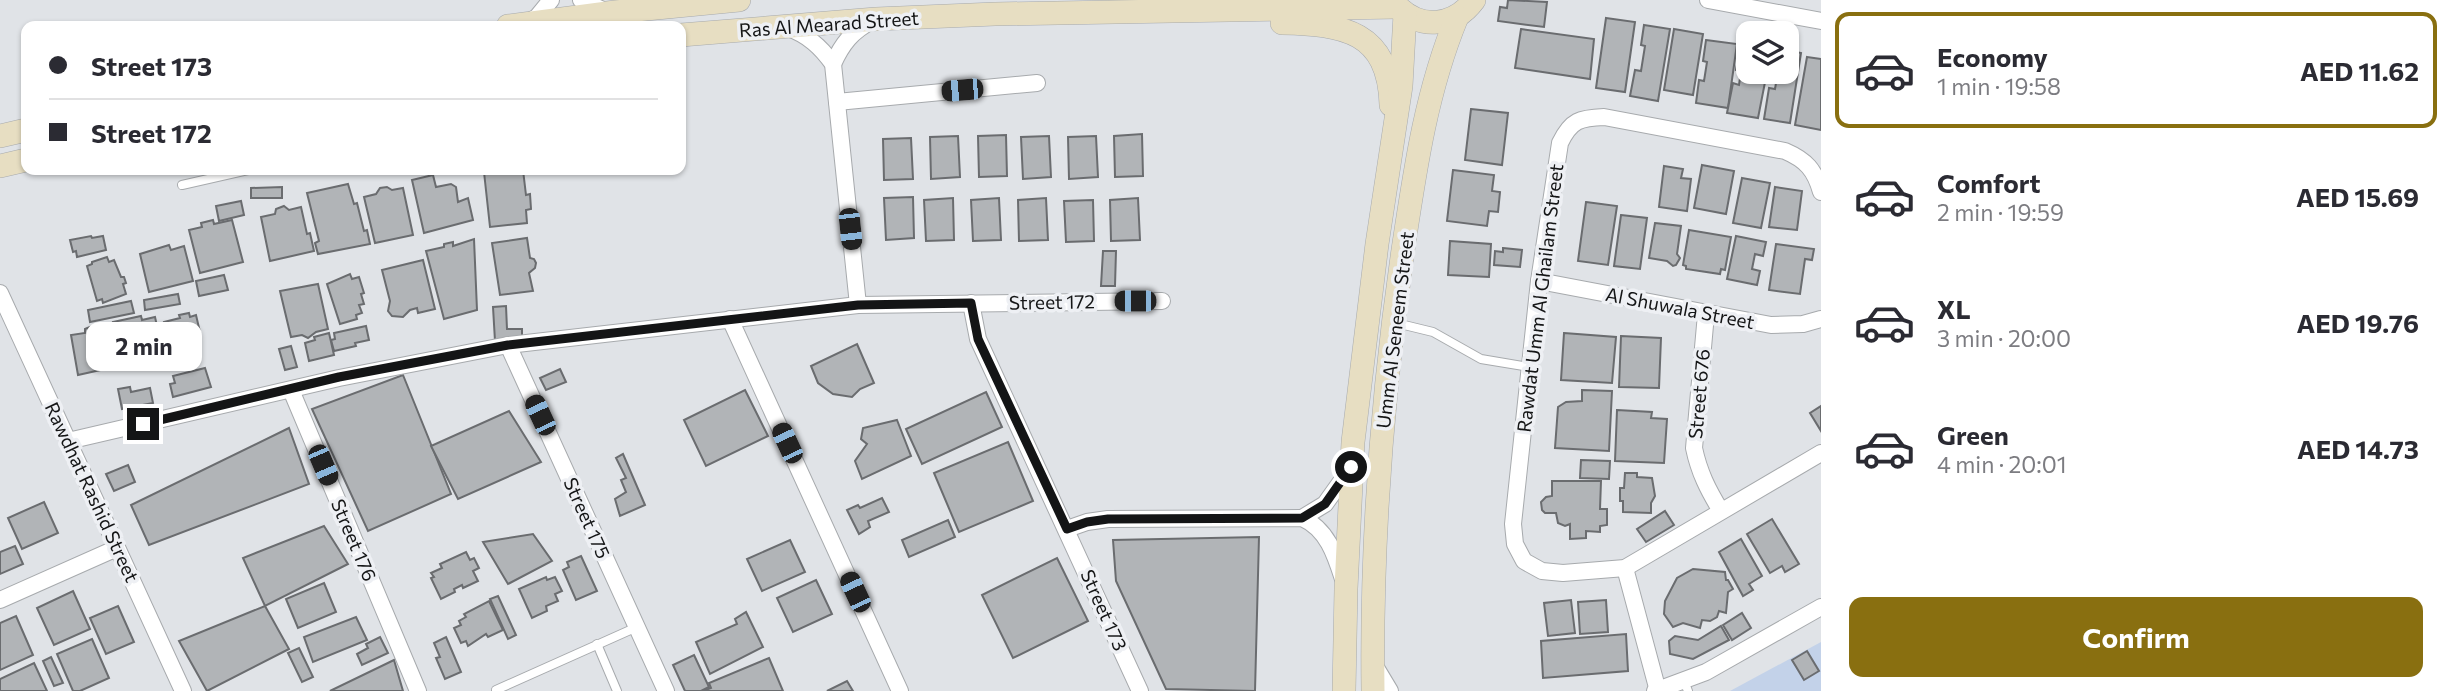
<!DOCTYPE html>
<html lang="en">
<head>
<meta charset="utf-8">
<style>
  :root { --surface:#fff; --page:#f2f2f3; --text:#2b2b33; --muted:#7c7c81; --line:#e1e1e2; --accent:#896f10 }
  body { margin:0; font-family:Commissioner,sans-serif; background:var(--page); color:var(--text); height:100vh; display:flex; flex-direction:column; font-size:26px; white-space:nowrap }
  * { box-sizing:border-box; margin:0 }
  p { font-size:23px; color:var(--muted) }
  .icon { flex:none; width:38px; height:38px; fill:none; stroke:currentColor; stroke-width:2; stroke-linecap:round; stroke-linejoin:round }
  .map { position:relative; flex:1; overflow:hidden }
  .side { display:flex; flex-direction:column; background:var(--surface); width:630px }
  .side>* { flex:none }
  .banner { position:absolute; left:21px; top:21px; width:665px; height:154px; border-radius:14px; box-shadow:0 2px 5px #0004; display:grid; align-content:center; height:154px; padding:0 28px; background:var(--surface) }
  .tools { position:absolute; left:1736px; top:21px; display:grid; gap:14px }
  .tools a { display:grid; place-items:center; width:63px; height:63px; border-radius:14px; background:var(--surface); box-shadow:0 2px 5px #0004; font-size:35px }
  .end { position:absolute; width:32px; height:32px; margin:-16px; border:9px solid #141516; background:#fff; box-shadow:0 0 0 4px #fff }
  .from { border-radius:50% }
  .bubble { position:absolute; height:49px; border-radius:14px; background:var(--surface); box-shadow:0 2px 5px #0004; font-size:23px; font-weight:700; line-height:49px; text-align:center }
  .car { position:absolute; width:21px; height:42px; margin:-21px -10px; border-radius:9px; box-shadow:0 0 5px 2px #0007; background:linear-gradient(#222 24%,#8ab4d8 0 40%,#222 0 76%,#8ab4d8 0 86%,#222 0) }
  .banner b { display:flex; align-items:center; gap:24px; height:66px; font-size:26px }
  .banner b+b { border-top:2px solid var(--line) }
  .banner i { width:18px; height:18px; background:var(--text) }
  ul { padding:12px 0 0; list-style:none }
  li { display:flex; align-items:center; gap:21px; height:116px; margin:0 14px 10px; padding:0 14px; border:4px solid transparent; border-radius:14px }
  li div { flex:1 }
  li b { display:block; font-size:26px }
  li em { font-style:normal; font-weight:700 }
  li.active { border-color:var(--accent) }
  li>.icon { width:63px; height:63px; stroke-width:1.5 }
  .primary-button { display:flex; gap:14px; margin-top:auto; padding:14px 28px }
  .primary-button a { flex:1; height:80px; border-radius:14px; background:var(--accent); color:#fff; font-size:28px; font-weight:700; line-height:80px; text-align:center }
  main { display:flex; flex:1; min-height:0 }
  .map>svg:first-child { display:block }
  .green { fill:#c3d2e9 }
  .building { fill:#b1b4b7; stroke:#6a6c6f; stroke-width:2 }
  .lines { fill:none; stroke-linecap:round; stroke-linejoin:round }
  .lane-casing { stroke:#a7aaad; stroke-width:10 }
  .street-casing { stroke:#a7aaad; stroke-width:18 }
  .secondary-casing { stroke:#a7aaad; stroke-width:24 }
  .lane { stroke:#fff; stroke-width:8 }
  .street { stroke:#fff; stroke-width:16 }
  .secondary { stroke:#e7dec2; stroke-width:23 }
  .route { stroke:#141516; stroke-width:9 }
  .labels { text-anchor:middle; stroke-width:7; stroke-linejoin:round; paint-order:stroke }
  .street-label { font-size:19px; fill:#141516; stroke:#eef0f4 }
</style>
</head>
<body>
<main>
<div class="map">
<svg width="1821" height="691" viewBox="0 0 1821 691">
  <rect width="100%" height="100%" fill="#e0e3e7"/>
  <polygon class="green" points="1821,642 1821,691 1730,691"/>
  <g class="building">
    <polygon points="1508,0 1547,2 1544,27 1498,21 1500,7 1507,8"/>
    <polygon points="1606,18 1635,22 1625,92 1596,88"/>
    <polygon points="1644,25 1670,29 1658,101 1630,96 1635,70 1641,71 1645,46 1641,45"/>
    <polygon points="1521,29 1594,39 1590,79 1515,68"/>
    <polygon points="1674,29 1703,34 1693,95 1664,90"/>
    <polygon points="1706,40 1737,44 1728,108 1696,103 1699,80 1704,81 1707,62 1703,61"/>
    <polygon points="1741,42 1748,44 1748,72 1767,72 1758,118 1727,113 1733,83 1739,85 1741,71 1736,70"/>
    <polygon points="1787,50 1801,53 1790,123 1764,119 1769,88 1775,89 1777,77 1771,76 1772,72 1787,72"/>
    <polygon points="1807,57 1821,59 1821,130 1795,125"/>
    <polygon points="1471,109 1508,113 1502,165 1465,160"/>
    <polygon points="1142,134 1143,176 1115,177 1114,136"/>
    <polygon points="1006,135 1007,176 979,177 978,136"/>
    <polygon points="958,136 960,177 931,179 930,137"/>
    <polygon points="1049,136 1051,177 1023,179 1021,137"/>
    <polygon points="1096,136 1098,177 1069,179 1068,137"/>
    <polygon points="911,138 913,179 884,180 883,139"/>
    <polygon points="1702,165 1734,171 1726,214 1694,208"/>
    <polygon points="1664,166 1683,169 1681,178 1691,179 1687,211 1659,207"/>
    <polygon points="504,170 523,170 526,195 530,194 531,209 526,210 527,223 490,227 484,172"/>
    <polygon points="1453,170 1494,175 1492,191 1500,192 1498,212 1489,211 1487,226 1447,221"/>
    <polygon points="433,175 436,187 451,184 456,187 458,202 468,198 473,220 424,233 412,180"/>
    <polygon points="1742,178 1770,183 1761,228 1733,223"/>
    <polygon points="348,184 354,204 357,203 364,231 367,230 370,244 318,254 315,243 319,241 307,193"/>
    <polygon points="282,187 282,198 251,198 251,188"/>
    <polygon points="387,187 392,190 403,188 413,235 375,243 364,197 376,194 380,188"/>
    <polygon points="1775,187 1802,191 1797,230 1769,227"/>
    <polygon points="913,197 914,238 886,240 884,198"/>
    <polygon points="953,198 954,240 926,241 924,200"/>
    <polygon points="999,198 1001,240 973,241 971,200"/>
    <polygon points="1046,198 1048,240 1019,241 1018,200"/>
    <polygon points="1138,198 1140,240 1111,241 1110,200"/>
    <polygon points="1093,200 1094,241 1066,242 1064,201"/>
    <polygon points="241,201 244,215 219,221 216,206"/>
    <polygon points="1586,202 1617,206 1608,265 1578,261"/>
    <polygon points="284,206 289,210 301,207 307,234 310,233 314,251 270,261 261,217 275,214 276,209"/>
    <polygon points="1621,215 1647,218 1640,269 1614,266"/>
    <polygon points="213,220 214,224 232,220 243,262 200,273 189,230 202,227 201,223"/>
    <polygon points="1655,223 1681,226 1677,254 1680,258 1676,265 1673,266 1667,261 1649,258"/>
    <polygon points="1689,230 1731,237 1725,270 1721,269 1720,274 1686,269 1686,266 1683,265"/>
    <polygon points="91,236 92,238 103,236 106,250 77,257 76,251 73,252 70,240"/>
    <polygon points="1736,236 1766,242 1763,256 1755,254 1752,269 1760,271 1757,285 1727,279"/>
    <polygon points="527,238 530,258 534,259 536,263 535,268 529,273 533,291 500,295 492,243"/>
    <polygon points="474,239 477,310 444,319 426,251 444,247 444,244 453,242 453,246"/>
    <polygon points="1450,241 1491,244 1489,277 1448,275"/>
    <polygon points="1776,244 1814,249 1812,260 1805,259 1800,294 1769,290"/>
    <polygon points="169,245 171,250 184,246 193,281 149,292 140,254"/>
    <polygon points="1503,248 1522,250 1520,267 1494,265 1495,251 1503,252"/>
    <polygon points="1103,251 1116,251 1115,286 1101,286"/>
    <polygon points="107,257 109,262 114,260 121,277 124,277 126,283 123,284 126,294 103,303 102,299 97,301 87,266 92,264 92,262"/>
    <polygon points="423,260 435,309 418,313 417,308 410,310 403,317 392,316 388,311 390,301 382,270"/>
    <polygon points="350,274 352,279 359,277 364,293 361,294 364,304 359,305 362,313 356,315 357,319 340,324 327,284"/>
    <polygon points="224,275 228,290 199,296 196,281"/>
    <polygon points="318,284 328,329 316,332 308,338 302,335 291,337 280,291"/>
    <polygon points="178,294 180,304 145,310 144,300"/>
    <polygon points="131,301 134,313 90,322 88,310"/>
    <polygon points="506,306 507,329 522,329 522,341 495,341 493,307"/>
    <polygon points="189,313 190,317 196,315 200,332 197,333 200,342 197,343 200,354 173,360 164,322 180,318 179,315"/>
    <polygon points="141,316 142,320 155,317 164,358 124,367 113,322"/>
    <polygon points="366,326 369,340 355,343 356,346 334,351 331,340 335,339 334,333"/>
    <polygon points="90,327 94,331 106,329 114,367 78,375 71,335 85,333 85,329"/>
    <polygon points="329,333 334,355 309,361 305,343 315,340 314,337"/>
    <polygon points="1564,333 1616,337 1612,383 1561,380"/>
    <polygon points="1621,336 1661,338 1659,388 1619,387"/>
    <polygon points="857,344 874,383 860,389 852,397 833,394 818,383 811,366"/>
    <polygon points="291,346 297,367 285,370 279,349"/>
    <polygon points="205,368 211,387 173,397 170,384 175,383 173,376"/>
    <polygon points="560,369 566,382 546,390 540,378"/>
    <polygon points="403,375 451,494 368,531 312,409"/>
    <polygon points="130,387 131,392 150,388 153,403 122,409 118,389"/>
    <polygon points="745,390 768,436 706,466 684,420"/>
    <polygon points="1582,390 1612,391 1609,451 1555,448 1558,407 1566,402 1582,401"/>
    <polygon points="986,392 1002,427 922,464 906,429"/>
    <polygon points="1821,406 1821,431 1810,413"/>
    <polygon points="1617,410 1652,412 1651,418 1667,419 1664,463 1615,461"/>
    <polygon points="509,411 541,462 458,499 431,446"/>
    <polygon points="897,420 911,456 862,479 855,461 867,444 861,439 863,428"/>
    <polygon points="289,428 309,484 149,545 131,505"/>
    <polygon points="1008,442 1033,501 959,532 934,473"/>
    <polygon points="623,454 645,505 620,516 615,499 626,492 621,480 626,478 616,458"/>
    <polygon points="1581,460 1610,461 1609,479 1580,478"/>
    <polygon points="128,465 135,482 114,491 106,474"/>
    <polygon points="1625,473 1637,473 1637,477 1652,478 1655,496 1651,503 1651,513 1623,512 1623,501 1620,501 1620,488 1624,488"/>
    <polygon points="1552,481 1601,481 1600,509 1607,509 1607,525 1600,526 1600,532 1586,531 1586,538 1570,539 1570,524 1565,526 1558,523 1556,513 1545,513 1542,510 1541,502 1546,497 1552,496"/>
    <polygon points="882,498 889,512 868,521 870,527 859,534 847,510 858,505 860,508"/>
    <polygon points="44,502 58,533 22,549 8,518"/>
    <polygon points="1665,511 1674,525 1646,542 1637,529"/>
    <polygon points="1772,519 1799,564 1785,572 1782,566 1770,573 1747,534"/>
    <polygon points="948,520 955,537 909,557 902,540"/>
    <polygon points="324,526 348,564 265,606 243,558"/>
    <polygon points="533,534 552,561 508,584 483,542"/>
    <polygon points="1259,537 1255,691 1166,689 1116,581 1113,540"/>
    <polygon points="1741,539 1762,576 1749,584 1753,590 1743,596 1719,552"/>
    <polygon points="790,540 805,572 762,591 747,559"/>
    <polygon points="15,546 23,564 0,574 0,552"/>
    <polygon points="466,552 470,560 474,558 479,568 473,571 478,581 463,588 462,585 454,589 455,592 441,599 431,578 434,577 431,573 442,568 440,564"/>
    <polygon points="581,556 597,591 576,600 563,570 569,567 567,562"/>
    <polygon points="1057,558 1088,621 1013,658 982,595"/>
    <polygon points="1693,569 1725,572 1726,580 1728,580 1733,589 1728,592 1726,613 1719,611 1717,617 1710,621 1702,620 1700,628 1683,623 1673,627 1664,614 1665,601 1677,578"/>
    <polygon points="546,577 547,580 555,577 562,591 555,594 558,601 546,606 547,611 532,618 519,589"/>
    <polygon points="816,580 832,614 793,632 777,598"/>
    <polygon points="324,583 336,612 298,628 286,599"/>
    <polygon points="73,591 90,629 54,645 37,608"/>
    <polygon points="498,596 516,635 508,639 490,599"/>
    <polygon points="1571,600 1575,633 1548,636 1544,603"/>
    <polygon points="1606,600 1608,632 1580,634 1578,602"/>
    <polygon points="489,601 503,630 488,637 486,634 468,646 466,641 461,643 454,628 461,625 459,621 466,617 464,614"/>
    <polygon points="118,606 134,642 106,654 90,618"/>
    <polygon points="265,606 289,649 207,691 179,641"/>
    <polygon points="746,612 763,647 710,674 696,642 737,624 735,619"/>
    <polygon points="1742,613 1751,628 1732,640 1723,625"/>
    <polygon points="16,616 33,655 0,670 0,623"/>
    <polygon points="356,617 367,640 313,662 304,637"/>
    <polygon points="1721,626 1729,640 1693,659 1670,654 1669,641 1675,636 1698,640"/>
    <polygon points="1626,634 1628,671 1543,678 1541,641"/>
    <polygon points="380,637 388,653 362,665 357,654 368,648 366,644"/>
    <polygon points="446,637 461,672 445,679 436,658 440,657 434,643"/>
    <polygon points="92,639 109,678 80,691 73,691 57,654"/>
    <polygon points="299,648 313,677 302,682 288,653"/>
    <polygon points="1807,651 1819,671 1804,680 1792,660"/>
    <polygon points="694,655 709,687 701,691 685,691 673,665"/>
    <polygon points="51,657 63,683 54,686 43,661"/>
    <polygon points="769,658 783,691 703,691 711,688 709,683"/>
    <polygon points="394,660 403,691 330,691"/>
    <polygon points="34,663 47,691 0,691 0,679"/>
    <polygon points="847,681 853,691 827,691"/>
  </g>
  <g class="lines">
    <g class="lane-casing">
      <g id="lane">
        <polyline points="182,185 248,170"/>
        <polyline points="1396,323 1433,332 1481,359 1529,367"/>
        <polyline points="597,644 617,691"/>
        <polyline points="1684,681 1688,691"/>
        <polyline points="496,690 637,627"/>
      </g>
    </g>
    <g class="street-casing">
      <g id="street">
        <polyline points="581,0 605,11"/>
        <polyline points="1708,0 1821,21"/>
        <polyline points="528,22 537,17 551,0"/>
        <path d="M788,28c20,7 33,19 45,36l25,241"/>
        <path d="M833,64c9,-20 19,-33 39,-43"/>
        <polyline points="837,102 1037,83"/>
        <path d="M1821,192c-6,-22 -15,-32 -36,-41l-181,-34c-24,1 -33,3 -44,26l-21,138 -26,243 2,20 9,17 18,10 21,2 62,-5 196,-115"/>
        <polyline points="1539,281 1771,325 1803,324 1821,319"/>
        <polyline points="0,293 183,691"/>
        <polyline points="971,303 978,339 1140,691"/>
        <path d="M1706,314l-12,134c5,24 14,42 27,63"/>
        <polyline points="730,319 900,691"/>
        <polyline points="508,345 666,691"/>
        <polyline points="291,390 418,691"/>
        <polyline points="68,441 339,378 508,345 858,305 1162,301"/>
        <polyline points="1302,518 1325,504 1350,469"/>
        <path d="M1067,529l20,-7 21,-3 194,-1c25,11 33,36 41,61"/>
        <polyline points="1625,568 1658,691"/>
        <polyline points="0,600 117,548"/>
        <polyline points="1375,666 1390,691"/>
        <polyline points="1655,691 1706,672 1821,607"/>
      </g>
    </g>
    <g class="secondary-casing">
      <g id="secondary">
        <path d="M1397,6c23,24 57,21 77,-6"/>
        <path d="M1282,23c61,1 107,8 109,82"/>
        <polyline points="508,26 615,12 739,0"/>
        <polyline points="681,35 876,19 995,14 1397,7"/>
        <polyline points="0,136 26,130"/>
        <polyline points="0,166 26,160"/>
        <polyline points="1344,691 1346,589 1353,442 1377,244 1401,86 1405,14"/>
        <path d="M1373,691c-2,-147 9,-295 30,-441 12,-80 23,-158 54,-233"/>
      </g>
    </g>
    <use href="#lane" class="lane"/>
    <use href="#street" class="street"/>
    <use href="#secondary" class="secondary"/>
  </g>
  <g class="lines">
    <polyline class="route" points="143,424 339,377 508,345 858,305 971,303 978,339 1067,529 1087,522 1108,519 1302,518 1325,504 1351,467"/>
  </g>
  <g class="labels">
    <g class="street-label">
      <text transform="translate(829 24) rotate(-4)" y="7">Ras Al Mearad Street</text>
      <text transform="translate(1540 298) rotate(-83)" y="7">Rawdat Umm Al Ghailam Street</text>
      <text transform="translate(1052 302) rotate(-1)" y="7">Street 172</text>
      <text transform="translate(1680 308) rotate(11)" y="7">Al Shuwala Street</text>
      <text transform="translate(1395 330) rotate(-83)" y="7">Umm Al Seneem Street</text>
      <text transform="translate(1699 394) rotate(-85)" y="7">Street 676</text>
      <text transform="translate(92 492) rotate(65)" y="7">Rawdhat Rashid Street</text>
      <text transform="translate(587 518) rotate(66)" y="7">Street 175</text>
      <text transform="translate(354 540) rotate(67)" y="7">Street 176</text>
      <text transform="translate(1104 610) rotate(66)" y="7">Street 173</text>
    </g>
  </g>
</svg>
<div class="tools">
<a><svg class="icon" aria-label="layers" viewBox="0 0 24 24"><path d="M12 4l9 5-9 5-9-5zM3 14l9 5 9-5"/></svg></a>
</div>
<i class="end from" style="left:1351px;top:467px"></i>
<i class="end" style="left:143px;top:424px"></i>
<div class="bubble" style="left:86px;top:322px;width:116px">2 min</div>
<i class="car" style="left:962px;top:90px;rotate:265deg"></i>
<i class="car" style="left:850px;top:229px;rotate:174deg"></i>
<i class="car" style="left:1135px;top:301px;rotate:270deg"></i>
<i class="car" style="left:540px;top:415px;rotate:335deg"></i>
<i class="car" style="left:787px;top:443px;rotate:335deg"></i>
<i class="car" style="left:323px;top:465px;rotate:157deg"></i>
<i class="car" style="left:855px;top:592px;rotate:335deg"></i>
<div class="banner">
<b><i class="from"></i>Street 173</b>
<b><i></i>Street 172</b>
</div>
</div>
<section class="side">
<ul>
<li class="active"><svg class="icon" aria-label="car" viewBox="0 0 24 24"><path d="M5 17H2v-5l4-1 3-4h7l3 4 3 1v5h-3M9 17h6M6 11h13"/><circle cx="7" cy="17" r="2"/><circle cx="17" cy="17" r="2"/></svg><div><b>Economy</b><p>1 min · 19:58</p></div><em>AED 11.62</em></li>
<li><svg class="icon" aria-label="car" viewBox="0 0 24 24"><path d="M5 17H2v-5l4-1 3-4h7l3 4 3 1v5h-3M9 17h6M6 11h13"/><circle cx="7" cy="17" r="2"/><circle cx="17" cy="17" r="2"/></svg><div><b>Comfort</b><p>2 min · 19:59</p></div><em>AED 15.69</em></li>
<li><svg class="icon" aria-label="car" viewBox="0 0 24 24"><path d="M5 17H2v-5l4-1 3-4h7l3 4 3 1v5h-3M9 17h6M6 11h13"/><circle cx="7" cy="17" r="2"/><circle cx="17" cy="17" r="2"/></svg><div><b>XL</b><p>3 min · 20:00</p></div><em>AED 19.76</em></li>
<li><svg class="icon" aria-label="car" viewBox="0 0 24 24"><path d="M5 17H2v-5l4-1 3-4h7l3 4 3 1v5h-3M9 17h6M6 11h13"/><circle cx="7" cy="17" r="2"/><circle cx="17" cy="17" r="2"/></svg><div><b>Green</b><p>4 min · 20:01</p></div><em>AED 14.73</em></li>
</ul>
<div class="primary-button"><a>Confirm</a></div>
</section>
</main>
</body>
</html>
